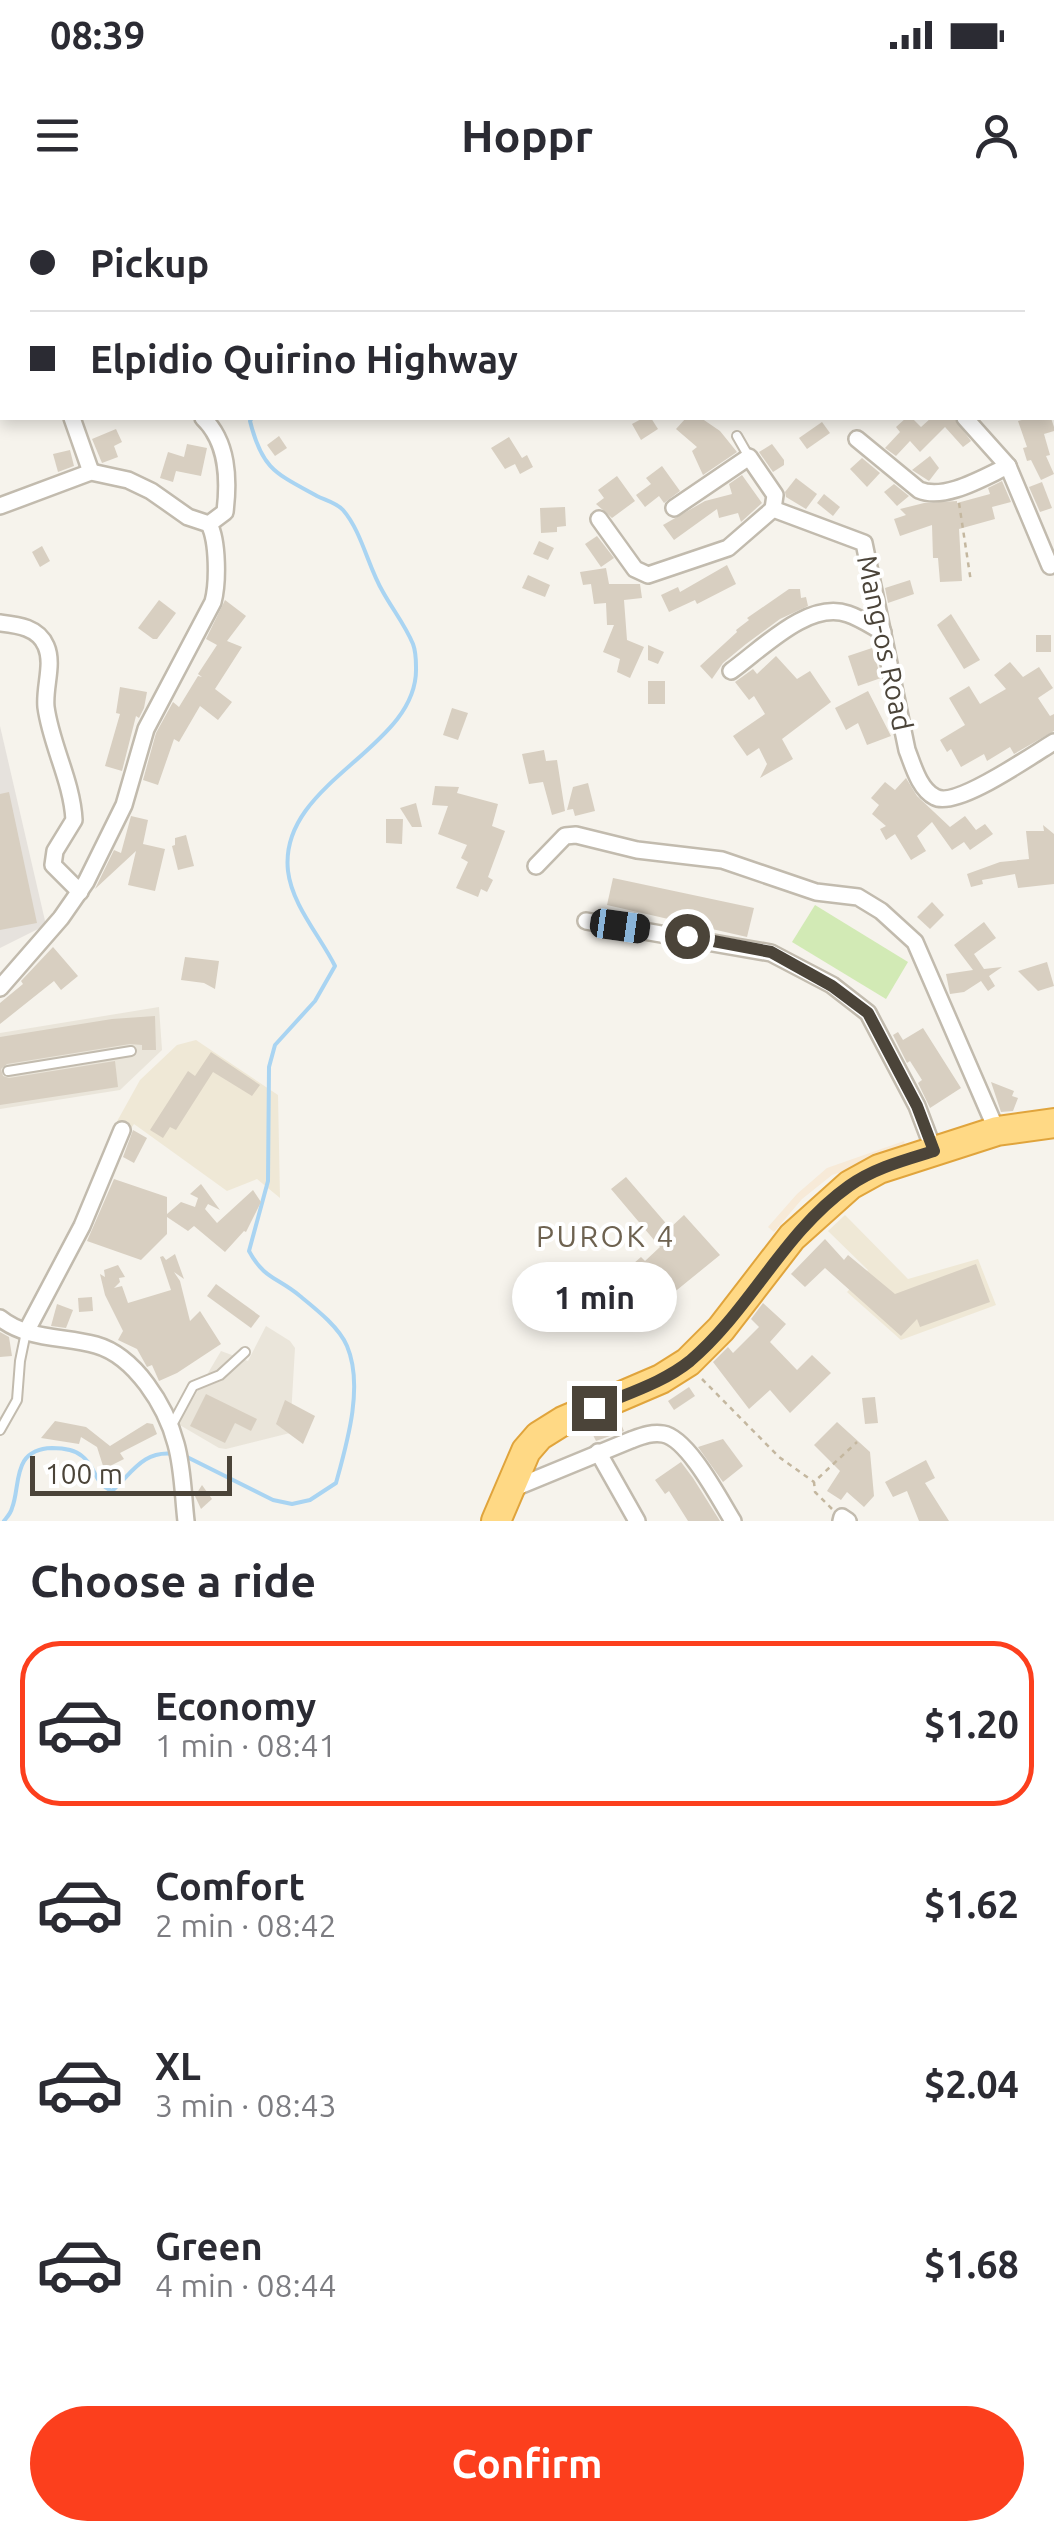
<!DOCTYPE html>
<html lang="en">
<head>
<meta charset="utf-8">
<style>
  :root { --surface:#fff; --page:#f7f7f7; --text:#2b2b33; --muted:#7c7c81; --line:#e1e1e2; --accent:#fc3f1d }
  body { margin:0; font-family:Ubuntu,sans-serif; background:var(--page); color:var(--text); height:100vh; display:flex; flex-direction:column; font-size:38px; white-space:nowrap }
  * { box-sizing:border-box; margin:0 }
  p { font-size:32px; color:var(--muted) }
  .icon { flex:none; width:55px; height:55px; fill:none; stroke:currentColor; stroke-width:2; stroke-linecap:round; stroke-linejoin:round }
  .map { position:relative; height:1321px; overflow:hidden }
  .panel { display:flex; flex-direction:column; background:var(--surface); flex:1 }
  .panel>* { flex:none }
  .top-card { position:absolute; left:0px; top:0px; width:1055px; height:220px; box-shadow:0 5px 15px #0003; display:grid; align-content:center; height:220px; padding:0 30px; background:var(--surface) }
  .scale { position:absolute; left:30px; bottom:25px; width:202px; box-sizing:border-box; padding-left:10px; border:5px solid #4b4439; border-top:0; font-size:28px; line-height:35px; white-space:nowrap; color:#4b4439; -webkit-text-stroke:8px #fff; paint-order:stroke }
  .end { position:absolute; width:45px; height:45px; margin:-22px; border:12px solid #4b4439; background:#fff; box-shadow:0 0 0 5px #fff }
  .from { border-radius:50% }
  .bubble { position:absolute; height:70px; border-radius:35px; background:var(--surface); box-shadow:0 5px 15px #0003; font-size:32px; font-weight:700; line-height:70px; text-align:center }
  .car { position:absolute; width:30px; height:60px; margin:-30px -15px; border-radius:12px; box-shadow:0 0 8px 2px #0007; background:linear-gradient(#222 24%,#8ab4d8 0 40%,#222 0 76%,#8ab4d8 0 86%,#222 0) }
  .top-card b { display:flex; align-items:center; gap:35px; height:95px; font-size:38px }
  .top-card b+b { border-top:2px solid var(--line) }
  .top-card i { width:25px; height:25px; background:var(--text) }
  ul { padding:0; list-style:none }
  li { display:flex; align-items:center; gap:30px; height:165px; margin:0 20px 15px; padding:0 10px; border:5px solid transparent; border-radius:40px }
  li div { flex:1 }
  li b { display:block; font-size:38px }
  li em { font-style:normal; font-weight:700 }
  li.selected { border-color:var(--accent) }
  li>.icon { width:90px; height:90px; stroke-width:1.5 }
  h2 { padding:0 30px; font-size:45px; line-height:120px }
  .primary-button { display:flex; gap:20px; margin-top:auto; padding:20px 30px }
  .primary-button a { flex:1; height:115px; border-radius:60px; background:var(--accent); color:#fff; font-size:40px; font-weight:700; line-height:115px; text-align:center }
  .status { display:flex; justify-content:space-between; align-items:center; height:70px; padding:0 50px; background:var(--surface); direction:ltr }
  .status svg { height:28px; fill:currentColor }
  header { display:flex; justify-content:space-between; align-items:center; height:130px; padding:0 30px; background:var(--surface); font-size:45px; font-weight:700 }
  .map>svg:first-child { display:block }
  .residential { fill:#eae5da }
  .commercial { fill:#f7ead8 }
  .industrial { fill:#e6e2dd }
  .education { fill:#efe8d6 }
  .green { fill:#d2eab5 }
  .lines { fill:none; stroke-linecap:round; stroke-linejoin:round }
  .stream { stroke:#a9d4f2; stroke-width:4 }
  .building { fill:#d8cfc1 }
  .service-casing { stroke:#c2bbae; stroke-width:12 }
  .minor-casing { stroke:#c2bbae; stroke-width:20 }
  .trunk-casing { stroke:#e0a43c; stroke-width:32 }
  .path { stroke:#c4b79f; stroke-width:2.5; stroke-dasharray:5 5; stroke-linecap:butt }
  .service { stroke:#fff; stroke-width:8 }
  .minor { stroke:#fff; stroke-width:15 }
  .trunk { stroke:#ffd985; stroke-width:28 }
  .route { stroke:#4b4439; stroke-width:12 }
  .labels { text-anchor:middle; stroke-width:8; stroke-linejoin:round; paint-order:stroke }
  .street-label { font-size:28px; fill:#4b4439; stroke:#fff }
  .neighbourhood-label { font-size:30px; letter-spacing:2.5px; fill:#6e6250; stroke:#fff }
</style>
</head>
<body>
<div class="status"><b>08:39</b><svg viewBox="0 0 49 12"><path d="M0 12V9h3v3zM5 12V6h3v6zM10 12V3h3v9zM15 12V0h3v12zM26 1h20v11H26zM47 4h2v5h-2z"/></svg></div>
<header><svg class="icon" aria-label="menu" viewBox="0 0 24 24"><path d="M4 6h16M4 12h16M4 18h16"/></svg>Hoppr<svg class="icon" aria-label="person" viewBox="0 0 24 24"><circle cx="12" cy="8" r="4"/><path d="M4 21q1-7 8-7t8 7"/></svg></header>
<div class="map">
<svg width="1054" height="1321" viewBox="0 0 1054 1321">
  <rect width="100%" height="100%" fill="#f6f3ec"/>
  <g class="residential">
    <polygon points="181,0 342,0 340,2"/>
    <polygon points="159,807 162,850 120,890 0,909 0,833"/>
    <polygon points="266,1126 290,1141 295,1148 290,1233 226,1249 219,1248 178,1224 221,1151 248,1161"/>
  </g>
  <polygon class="commercial" points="904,941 907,950 832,975 802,999 774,1032 768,1027 797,994 827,968"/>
  <polygon class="industrial" points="0,526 46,725 0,748"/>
  <g class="education">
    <polygon points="196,840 278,895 280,998 257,979 227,991 134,924 127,934 115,925 140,880 177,845"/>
    <polygon points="845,1015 908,1079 978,1059 996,1105 901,1140 847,1092 868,1070 828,1031"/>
  </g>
  <polygon class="green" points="815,705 908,762 886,799 792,742"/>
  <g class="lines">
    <g class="stream">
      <polyline points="349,2 352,0"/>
      <path d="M183,1255l90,45 19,4 18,-4 26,-17c11,-40 28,-97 11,-137 -8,-19 -31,-37 -47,-50 -23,-19 -36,-17 -51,-45l19,-70 1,-114 6,-22 40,-44 20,-35c-15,-30 -43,-61 -47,-95 -10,-90 131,-122 128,-204 0,-8 0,-15 -3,-23 -8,-19 -20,-34 -30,-52 -15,-25 -21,-60 -40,-82 -6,-7 -18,-10 -26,-14 -42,-23 -55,-27 -67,-75l2,-3"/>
      <path d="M4,1321c3,-4 7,-8 8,-13 9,-22 -1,-59 40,-60 10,0 22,1 30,8 15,11 10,26 30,35 20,-18 31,-41 62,-37"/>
    </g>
  </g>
  <g class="building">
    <polygon points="643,218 651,218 658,229 641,240 632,224"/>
    <polygon points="686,218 701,218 720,231 737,252 703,275 692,251 697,247 676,229"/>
    <polygon points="906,218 912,218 921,227 931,218 954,218 971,241 963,247 945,227 920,252 910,241 896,256 885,248 900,232 896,227"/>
    <polygon points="1029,218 1051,218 1054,227 1054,231 1044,234 1050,255 1046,256 1054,274 1041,280 1031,260 1027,261 1023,248 1027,247 1018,221"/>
    <polygon points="822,222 830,233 807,249 799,238"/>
    <polygon points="116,229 122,242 114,246 118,257 102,263 92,239"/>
    <polygon points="279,236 287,248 275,256 267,245"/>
    <polygon points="509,237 522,258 527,255 533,267 520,274 515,264 505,269 491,248"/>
    <polygon points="187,244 207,248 201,276 176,271 173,282 160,278 168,252 184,257"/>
    <polygon points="772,244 784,260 784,265 773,272 759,252"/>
    <polygon points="70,250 74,266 58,272 53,254"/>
    <polygon points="930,256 939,268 929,281 912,270"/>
    <polygon points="862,258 880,273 867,287 850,269"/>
    <polygon points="662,266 680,291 664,303 659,296 645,307 636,295 651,284 646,278"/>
    <polygon points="742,275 762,303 741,322 738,313 719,318 717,309 674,340 663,325 705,301 732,294 729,284"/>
    <polygon points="617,276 635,301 612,318 596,304 604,298 598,290"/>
    <polygon points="796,278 817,294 806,309 786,297 785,292"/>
    <polygon points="1002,281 1011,302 992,307 995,319 959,329 962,381 940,382 938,358 933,358 932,325 900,336 894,319 906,315 900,309 924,303 957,301 957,303 990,294 988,288"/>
    <polygon points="1042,282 1052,308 1040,312 1029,287"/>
    <polygon points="894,284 909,296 897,306 884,292"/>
    <polygon points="824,294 840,307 833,316 817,303"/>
    <polygon points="565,307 566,326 557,327 557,332 541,333 540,308"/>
    <polygon points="597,336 614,358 601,367 585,344"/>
    <polygon points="539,341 554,348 548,360 533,354"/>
    <polygon points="42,346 50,361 40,367 32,352"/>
    <polygon points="727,365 736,384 697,404 695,400 669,412 661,395 678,387 680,392"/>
    <polygon points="606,368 609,384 640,384 642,398 624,400 627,440 644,447 630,478 617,472 620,459 603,452 614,425 607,425 606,403 594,404 591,384 583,385 580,372"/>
    <polygon points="528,375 550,385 545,397 522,388"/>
    <polygon points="910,380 914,394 888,403 885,388"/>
    <polygon points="789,389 800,389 801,398 806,397 808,406 780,419 746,444 723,463 712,479 700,466 737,432 736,430 749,420 747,418"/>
    <polygon points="159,400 176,413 157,439 153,439 138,428"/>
    <polygon points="225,400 246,416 227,441 242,447 215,489 232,502 218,520 200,506 179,542 174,539 158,585 143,580 156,533 173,502 179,507 198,476 202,477 198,474 217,445 206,439"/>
    <polygon points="951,414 980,460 964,469 937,425"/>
    <rect x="1036" y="435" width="15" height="17"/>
    <polygon points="648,445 664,452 658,464 648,460"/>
    <polygon points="872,448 881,478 858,486 848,456"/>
    <polygon points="776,456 797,479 810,471 831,502 782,539 793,559 760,578 767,564 759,548 747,556 733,536 765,514 754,496 749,500 735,482 753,469 757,474"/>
    <polygon points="1010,462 1023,477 1039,467 1053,488 1038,498 1050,516 1054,514 1054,531 1014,554 1010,547 987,561 984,554 961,567 951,549 947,552 940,540 965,525 949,498 969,486 980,504 1006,489 994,475"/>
    <rect x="648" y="481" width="17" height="23"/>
    <polygon points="120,487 147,492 144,508 139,518 136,516 122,571 105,566 120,514 116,513"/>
    <polygon points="868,491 891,536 867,545 858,523 846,530 835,508"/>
    <polygon points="452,508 468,513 458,540 443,535"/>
    <polygon points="544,550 546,561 557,560 565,611 552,615 543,582 529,584 522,554"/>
    <polygon points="906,578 917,596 950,627 965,616 976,630 985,624 993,634 970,650 964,642 952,650 932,622 917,636 926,651 911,660 895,634 886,640 880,629 886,626 872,614 879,605 871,598 885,582 895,590"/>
    <polygon points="588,583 595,611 575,616 573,609 567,610 573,587"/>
    <polygon points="435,586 459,587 457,593 498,604 492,626 505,631 488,677 493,680 487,692 481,689 478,697 456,688 468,662 461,658 467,645 438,634 448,606 432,605"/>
    <polygon points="9,592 37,723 0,730 0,594"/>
    <polygon points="416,603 422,627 412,627 400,608"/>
    <polygon points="131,616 148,620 143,644 165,649 155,691 128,685 136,651 95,689 114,650 121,653"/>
    <polygon points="386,619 403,619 402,644 386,643"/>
    <polygon points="1043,625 1054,634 1054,684 1018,688 1015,674 982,680 983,684 971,687 967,674 1000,662 1029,659 1026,631 1044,631"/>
    <polygon points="186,635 194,666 178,670 172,646 175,645 175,638"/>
    <polygon points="613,678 754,708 747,737 607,705"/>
    <polygon points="932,702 944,715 930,729 917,717"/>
    <polygon points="984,722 996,738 974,754 984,769 1002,767 989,776 995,786 988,791 981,781 964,792 950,794 946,774 973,770 954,745"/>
    <polygon points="53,747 78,776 61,790 54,781 0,824 0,803 23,784 21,781"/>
    <polygon points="185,757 219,761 215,789 204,783 181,780"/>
    <polygon points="1047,762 1054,786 1038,791 1018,771"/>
    <polygon points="155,816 156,850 142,850 142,845 130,844 7,864 1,869 3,876 9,878 115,861 118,887 0,905 0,837 112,819"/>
    <polygon points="923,828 961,888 930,908 918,883 922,880 910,861 907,863 893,835 898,832 903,840"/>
    <polygon points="211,852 260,885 252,896 213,872 176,930 170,927 163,938 150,930 188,871 195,876"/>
    <polygon points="991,882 1014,891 1012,896 1018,898 1013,911 1001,912"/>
    <polygon points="133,930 147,938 134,963 123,957"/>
    <polygon points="626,977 670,1028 684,1015 720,1055 656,1107 637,1084 616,1102 604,1089 641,1057 645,1061 660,1047 611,989"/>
    <polygon points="114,979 167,997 167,1014 181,1002 195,1007 198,998 190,994 201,984 220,1010 208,1004 205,1009 217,1023 253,990 261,1002 246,1032 244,1031 225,1052 194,1026 188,1031 167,1017 167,1034 141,1060 87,1041"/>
    <polygon points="825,1039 844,1060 848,1055 895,1094 976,1064 990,1102 920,1127 917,1119 901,1136 825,1068 805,1087 791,1074"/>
    <polygon points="175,1054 184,1079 174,1072 180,1081 190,1121 200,1111 221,1144 177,1173 159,1181 152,1165 147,1167 137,1149 118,1140 123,1131 105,1095 100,1074 105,1077 104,1070 118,1065 125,1077 119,1078 120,1082 114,1088 122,1086 128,1103 171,1090 160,1057 163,1056 166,1060"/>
    <polygon points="216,1084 260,1116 251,1128 207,1096"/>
    <polygon points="92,1097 93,1111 79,1112 78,1098"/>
    <polygon points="763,1103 786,1124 770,1142 797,1170 812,1155 831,1173 790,1213 770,1190 749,1209 713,1162 728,1147 733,1153 759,1127 751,1119"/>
    <polygon points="57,1104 73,1110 66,1128 51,1126"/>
    <polygon points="0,1132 9,1137 12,1156 0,1157"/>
    <polygon points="689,1187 695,1196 674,1210 668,1201"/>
    <polygon points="206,1194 257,1219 251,1231 235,1223 225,1243 190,1226"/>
    <polygon points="875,1197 878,1223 865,1224 862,1198"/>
    <polygon points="285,1200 315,1216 303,1244 276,1224"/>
    <polygon points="618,1217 624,1231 596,1241 590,1229"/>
    <polygon points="55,1221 86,1227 110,1246 147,1223 153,1224 157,1234 120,1253 124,1259 104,1269 97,1247 81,1237 79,1244 41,1238"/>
    <polygon points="837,1222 870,1252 874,1296 864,1307 847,1292 841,1300 827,1291 840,1271 814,1245"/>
    <polygon points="723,1239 743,1266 723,1282 698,1247"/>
    <polygon points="926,1260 935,1278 925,1283 949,1321 919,1321 907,1291 893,1297 885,1282"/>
    <polygon points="681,1262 693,1278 720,1321 688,1321 669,1291 665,1294 655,1280"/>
    <polygon points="202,1285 212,1299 201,1309 195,1296"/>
  </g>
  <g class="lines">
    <g class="service-casing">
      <g id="service">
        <polyline points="737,236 749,257"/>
        <polyline points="8,871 131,851"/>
        <polyline points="172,1225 193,1186 220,1175 245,1152"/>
        <polyline points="0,1230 17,1200 20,1161 26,1132"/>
      </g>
    </g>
    <g class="minor-casing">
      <g id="minor">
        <polyline points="1011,0 1012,2"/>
        <polyline points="693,2 696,0"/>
        <polyline points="900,2 901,0"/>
        <polyline points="72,218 91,272"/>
        <path d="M203,218c25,24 26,61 22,94l-16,12"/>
        <polyline points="965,218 1008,266 1050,366"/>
        <path d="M857,239l62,51c26,11 65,-13 89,-24"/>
        <path d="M0,306l91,-34 37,8 23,11 37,26 21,7c9,17 9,59 4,78l-67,127 -22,76 -38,77 -25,36 -61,70"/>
        <polyline points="674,308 749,257 775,295 773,309"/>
        <path d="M599,319l36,50 13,6 80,-27 45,-39 91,34 43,207c6,15 12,39 28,47 21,12 97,-42 119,-55"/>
        <path d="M0,423c17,2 38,4 46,23 8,18 -2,41 0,61 5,38 26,74 28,113l-19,31 -2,14 27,27"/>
        <path d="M731,471c31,-22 77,-71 117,-57 12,4 24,12 35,18"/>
        <polyline points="536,666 565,636 576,635 637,650 722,660 816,692 858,697 881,711 915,742 997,931"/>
        <polyline points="586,721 771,753 832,785 868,813 917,906 934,951"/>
        <path d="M0,1118c27,22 64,18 96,27 39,11 70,61 80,99 7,25 7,51 10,77"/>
        <polyline points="26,1132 82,1026 122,930"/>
        <polyline points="598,1252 637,1321"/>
        <path d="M512,1289l119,-49c11,-4 21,-8 32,-6 25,4 57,66 70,87"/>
        <polyline points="841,1321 842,1317 848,1321"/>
      </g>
    </g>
    <g class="trunk-casing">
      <polyline id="trunk" points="496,1321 526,1251 539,1236 563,1221 661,1179 688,1162 721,1129 792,1037 850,985 879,969 997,931 1054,923"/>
    </g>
    <g class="path">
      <polyline points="404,2 404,0"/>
      <polyline points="959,303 971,382"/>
      <polyline points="702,1179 779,1257 814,1282"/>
      <polyline points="832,1309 815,1292 814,1282 857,1242"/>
    </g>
    <use href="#service" class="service"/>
    <use href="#minor" class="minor"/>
    <use href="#trunk" class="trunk"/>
  </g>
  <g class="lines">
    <path class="route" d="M594,1208c31,-14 69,-25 96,-47 61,-52 93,-128 159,-175 25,-18 56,-26 85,-35l-17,-45 -49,-93 -36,-27 -61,-34 -84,-16"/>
  </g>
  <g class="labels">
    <g class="street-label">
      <text transform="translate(885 443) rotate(78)" y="10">Mang-os Road</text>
    </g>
    <g class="neighbourhood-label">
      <text x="606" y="1047">PUROK 4</text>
    </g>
  </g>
</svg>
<div class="scale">100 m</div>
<i class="end from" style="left:687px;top:736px"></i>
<i class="end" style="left:594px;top:1208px"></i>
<div class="bubble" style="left:512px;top:1062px;width:165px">1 min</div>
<i class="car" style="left:620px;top:726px;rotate:98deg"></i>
<div class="top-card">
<b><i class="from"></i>Pickup</b>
<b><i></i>Elpidio Quirino Highway</b>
</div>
</div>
<section class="panel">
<h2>Choose a ride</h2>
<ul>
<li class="selected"><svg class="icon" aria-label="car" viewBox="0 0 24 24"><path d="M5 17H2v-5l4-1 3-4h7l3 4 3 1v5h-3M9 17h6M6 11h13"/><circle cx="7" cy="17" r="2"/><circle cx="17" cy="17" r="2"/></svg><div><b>Economy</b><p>1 min · 08:41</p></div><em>$1.20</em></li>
<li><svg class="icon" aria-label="car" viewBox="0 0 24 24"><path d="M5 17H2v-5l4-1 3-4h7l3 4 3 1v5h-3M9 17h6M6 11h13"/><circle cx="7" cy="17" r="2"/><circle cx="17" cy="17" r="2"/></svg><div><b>Comfort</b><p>2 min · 08:42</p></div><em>$1.62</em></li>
<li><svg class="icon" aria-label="car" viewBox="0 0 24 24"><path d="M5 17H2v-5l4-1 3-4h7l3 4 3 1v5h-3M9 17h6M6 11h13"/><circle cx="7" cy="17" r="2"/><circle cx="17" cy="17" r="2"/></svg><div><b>XL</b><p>3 min · 08:43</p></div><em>$2.04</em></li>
<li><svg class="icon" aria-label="car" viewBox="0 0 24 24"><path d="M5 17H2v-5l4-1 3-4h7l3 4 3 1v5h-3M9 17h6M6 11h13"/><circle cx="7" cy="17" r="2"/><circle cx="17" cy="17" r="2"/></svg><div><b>Green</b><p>4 min · 08:44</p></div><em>$1.68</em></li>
</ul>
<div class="primary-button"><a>Confirm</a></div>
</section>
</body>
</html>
